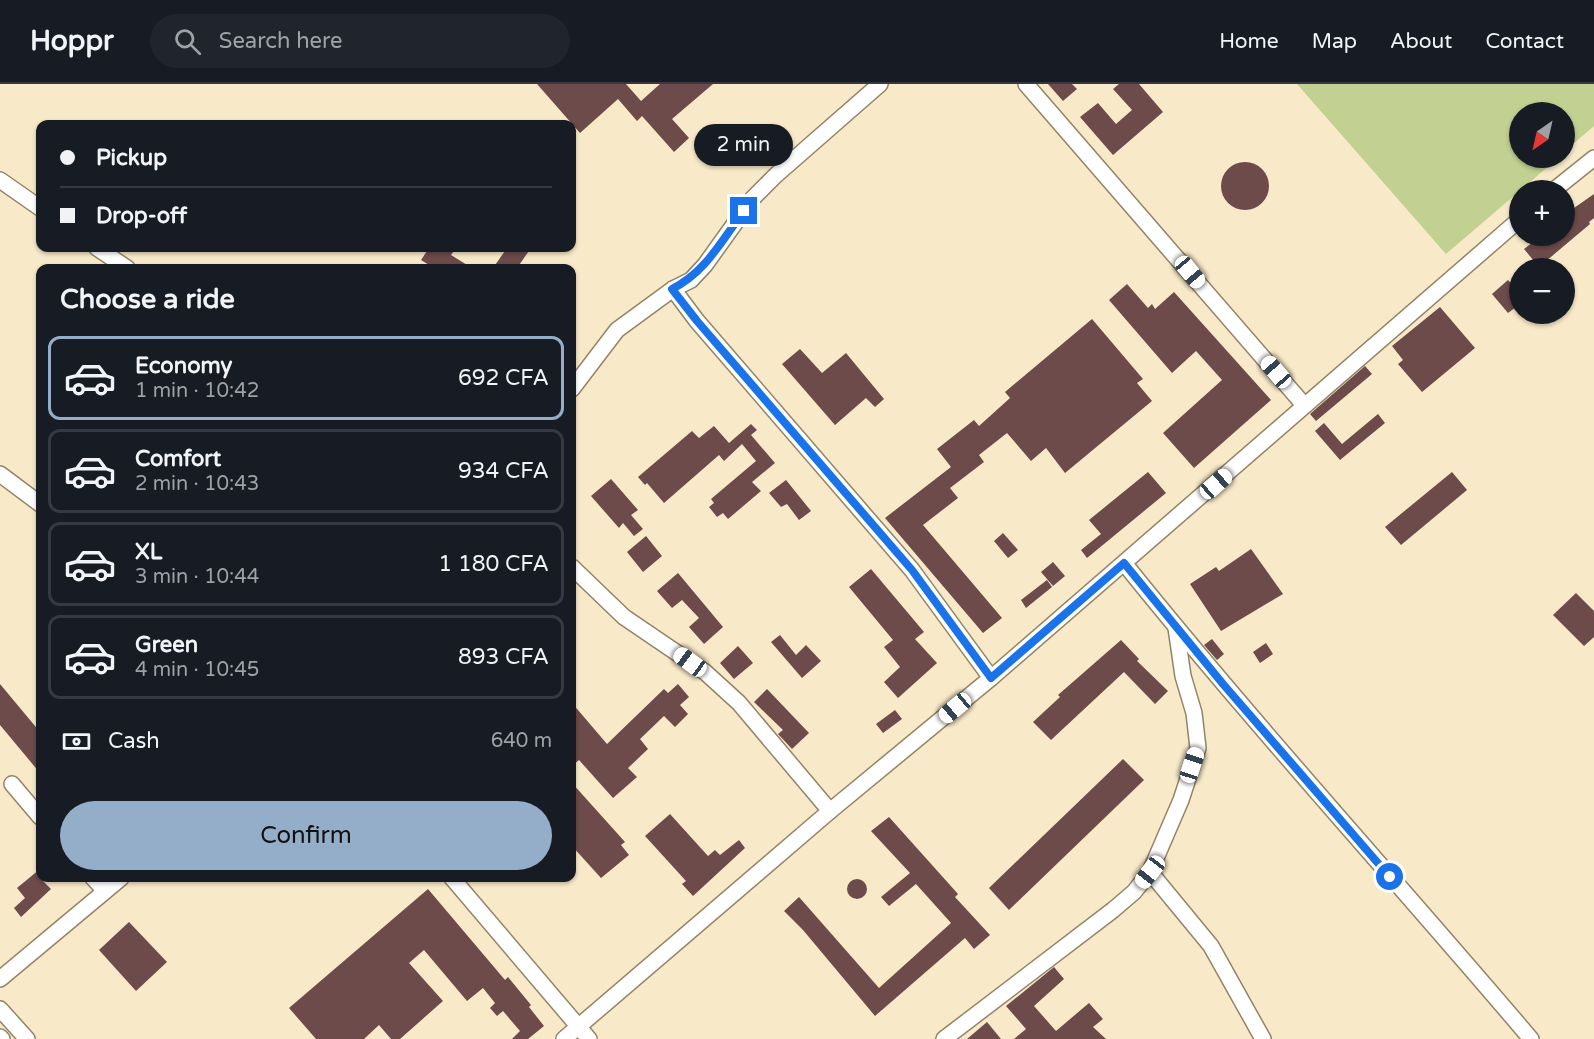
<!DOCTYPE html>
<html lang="en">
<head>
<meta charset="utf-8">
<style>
  :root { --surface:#171b24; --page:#20242c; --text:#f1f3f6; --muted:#9ea1a6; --line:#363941; --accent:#94aec9 }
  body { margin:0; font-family:"Varela Round",sans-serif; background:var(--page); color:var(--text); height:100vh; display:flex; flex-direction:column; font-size:22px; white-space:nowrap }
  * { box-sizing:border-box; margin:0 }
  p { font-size:20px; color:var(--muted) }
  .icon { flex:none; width:33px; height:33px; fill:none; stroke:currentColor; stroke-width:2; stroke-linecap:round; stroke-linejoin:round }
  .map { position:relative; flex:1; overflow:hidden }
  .drawer { position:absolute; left:36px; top:180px; width:540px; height:618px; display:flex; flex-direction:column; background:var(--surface); border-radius:12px; box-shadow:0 2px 4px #0004 }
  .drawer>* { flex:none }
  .hud { position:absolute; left:36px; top:36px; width:540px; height:132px; border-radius:12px; box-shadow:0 2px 4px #0004; display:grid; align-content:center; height:132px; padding:0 24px; background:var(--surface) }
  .needle { width:39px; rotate:214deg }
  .controls { position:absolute; left:1509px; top:18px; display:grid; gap:12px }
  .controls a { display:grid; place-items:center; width:66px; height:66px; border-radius:50%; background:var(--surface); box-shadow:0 2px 4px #0004; font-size:30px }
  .end { position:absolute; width:27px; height:27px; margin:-14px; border:8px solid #1a73e8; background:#fff; box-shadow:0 0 0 3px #fff }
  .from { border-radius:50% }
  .bubble { position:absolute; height:42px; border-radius:21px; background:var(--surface); box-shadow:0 2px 4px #0004; font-size:20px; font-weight:600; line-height:42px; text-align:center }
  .car { position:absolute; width:18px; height:36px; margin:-18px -9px; border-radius:8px; box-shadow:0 0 4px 2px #0007; background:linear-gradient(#fff 24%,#345 0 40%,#fff 0 76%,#345 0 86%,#fff 0) }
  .hud b { display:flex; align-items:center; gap:21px; height:57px; font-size:22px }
  .hud b+b { border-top:2px solid var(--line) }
  .hud i { width:15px; height:15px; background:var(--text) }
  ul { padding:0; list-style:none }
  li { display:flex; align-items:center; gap:18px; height:84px; margin:0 12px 9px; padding:0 12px; border:3px solid var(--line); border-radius:12px }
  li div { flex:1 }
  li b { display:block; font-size:22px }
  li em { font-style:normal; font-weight:600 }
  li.active { border-color:var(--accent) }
  li>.icon { width:54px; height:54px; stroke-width:1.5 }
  h2 { padding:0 24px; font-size:27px; line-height:72px }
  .pay { display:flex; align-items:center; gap:15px; height:66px; padding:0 24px; font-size:22px }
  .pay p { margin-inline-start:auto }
  .action { display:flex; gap:12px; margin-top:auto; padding:12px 24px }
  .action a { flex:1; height:69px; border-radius:36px; background:var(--accent); color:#111; font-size:24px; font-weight:600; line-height:69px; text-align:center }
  header { display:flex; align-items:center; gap:36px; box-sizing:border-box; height:84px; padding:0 30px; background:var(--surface); border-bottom:2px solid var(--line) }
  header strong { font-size:28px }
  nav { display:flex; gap:33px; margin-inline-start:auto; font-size:21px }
  .search { width:420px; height:54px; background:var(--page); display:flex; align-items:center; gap:15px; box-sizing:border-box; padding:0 21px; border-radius:33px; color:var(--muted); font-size:22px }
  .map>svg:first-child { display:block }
  .green { fill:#c2d091 }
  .building { fill:#6c4b4a }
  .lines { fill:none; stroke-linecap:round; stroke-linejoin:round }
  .minor-casing { stroke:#928466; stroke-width:18 }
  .minor { stroke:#fff; stroke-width:15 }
  .route { stroke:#1a73e8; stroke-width:8 }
</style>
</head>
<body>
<header>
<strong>Hoppr</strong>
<div class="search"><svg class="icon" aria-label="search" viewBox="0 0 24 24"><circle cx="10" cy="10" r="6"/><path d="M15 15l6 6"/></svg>Search here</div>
<nav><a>Home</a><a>Map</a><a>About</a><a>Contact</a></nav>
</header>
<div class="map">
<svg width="1594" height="955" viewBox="0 0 1594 955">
  <rect width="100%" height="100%" fill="#f8e9c8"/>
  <polygon class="green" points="1297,0 1594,0 1594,42 1565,67 1564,28 1520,28 1520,74 1558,74 1446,170"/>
  <g class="building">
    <polygon points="537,0 626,0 641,17 660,0 713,0 672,35 689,54 674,68 642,32 637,37 618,15 580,49"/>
    <polygon points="1048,0 1072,0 1077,5 1063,17"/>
    <polygon points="1119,0 1139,0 1163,28 1113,71 1080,33 1098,19 1116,40 1132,26 1113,5"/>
    <circle cx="1245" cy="102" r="24"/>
    <polygon points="1594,110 1594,134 1589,138 1590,140 1539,183 1524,165 1541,152 1564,152 1564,131"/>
    <polygon points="429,164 456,164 451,171 472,184 434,184 421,176"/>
    <polygon points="507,164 531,164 517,184 493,184"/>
    <polygon points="1508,196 1520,209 1520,220 1508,229 1492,210"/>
    <polygon points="1127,200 1148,224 1152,220 1155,225 1174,208 1271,316 1194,384 1163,349 1222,296 1196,267 1172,289 1109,216"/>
    <polygon points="1440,223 1475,264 1422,308 1398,280 1403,276 1392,262"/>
    <polygon points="1092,235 1143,295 1137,299 1152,317 1065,389 1046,364 1031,377 1007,349 979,371 984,378 950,404 958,414 923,441 1002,534 983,549 885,434 951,383 937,365 974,336 979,342 1010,314 1005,308"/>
    <polygon points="800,265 822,289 846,269 884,315 875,323 866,314 835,341 782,280"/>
    <polygon points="1365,282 1372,290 1316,337 1310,330"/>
    <polygon points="1378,330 1385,339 1340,376 1315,347 1324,339 1342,360"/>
    <polygon points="751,340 757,346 751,351 775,379 752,398 761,407 728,435 723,429 717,433 709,423 714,419 711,415 756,377 742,360 724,377 719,371 664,419 647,399 645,401 638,393 692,347 699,354 714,342 729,359"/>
    <polygon points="1148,388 1166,409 1087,474 1081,466 1101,450 1089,436"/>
    <polygon points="1452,388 1467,406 1401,461 1385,443"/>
    <polygon points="611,395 638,426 631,431 643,445 634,452 623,439 619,444 591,412"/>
    <polygon points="786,396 811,427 799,436 787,420 781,423 769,409"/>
    <polygon points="1003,449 1018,466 1008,474 994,457"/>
    <polygon points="646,452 662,472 643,488 627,468"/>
    <polygon points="1251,465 1283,510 1221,547 1190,500 1216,483 1219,487"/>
    <polygon points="1053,478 1065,492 1053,502 1041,488"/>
    <polygon points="871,485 924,548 915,555 937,579 898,614 884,598 900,583 884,563 893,556 849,503"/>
    <polygon points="678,489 723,543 704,560 689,543 699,534 682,516 672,524 657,507"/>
    <polygon points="1047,496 1052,503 1026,524 1021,516"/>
    <polygon points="1576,509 1594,527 1594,553 1584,562 1553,531"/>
    <polygon points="780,551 796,571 806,561 821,577 802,594 771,558"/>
    <polygon points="1212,555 1224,570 1217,576 1204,561"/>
    <polygon points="1121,556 1139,575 1137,577 1168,607 1155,620 1124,588 1051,656 1033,638 1060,613 1058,611"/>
    <polygon points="1266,559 1273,570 1260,579 1253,568"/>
    <polygon points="738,562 753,579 734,595 720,579"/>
    <polygon points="0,600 40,648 40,689 0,641"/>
    <polygon points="678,600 689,613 680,621 688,630 675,643 664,632 640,655 648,665 628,684 637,693 613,714 579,676 572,682 572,619 607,660 664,605 668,609"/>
    <polygon points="767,605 809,649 792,665 778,650 783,646 754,618"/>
    <polygon points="895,626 902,635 883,649 876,640"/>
    <polygon points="1123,675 1144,696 1009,826 989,804"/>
    <polygon points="572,699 625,758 621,761 629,771 601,794 572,762"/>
    <polygon points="670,730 708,772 715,766 720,771 739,756 745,764 693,812 682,800 686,797 645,752"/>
    <polygon points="889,733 958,810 955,813 990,851 974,865 965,854 875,932 803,846 784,827 799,813 879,904 951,839 916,800 889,822 881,813 910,789 871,747"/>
    <polygon points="40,785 40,794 51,805 21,833 14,824 25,814 17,804"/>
    <circle cx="857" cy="805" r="10"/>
    <polygon points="428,805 505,896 508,893 531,921 529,923 544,942 528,955 512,955 520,947 503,927 497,932 490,924 495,919 483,904 467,917 424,866 409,879 443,917 400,955 391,955 379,941 364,955 316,955 289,924"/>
    <polygon points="129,838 167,878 136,907 99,866"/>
    <polygon points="1054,883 1064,895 1034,922 1056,947 1089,919 1103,935 1093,943 1106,955 1014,955 1026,945 1006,922"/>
    <polygon points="987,938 1001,955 967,955"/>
  </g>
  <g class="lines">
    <g class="minor-casing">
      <g id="minor">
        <polyline points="1026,0 1304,321"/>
        <polyline points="0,96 40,124"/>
        <polyline points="1554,106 1594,74"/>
        <polyline points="97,164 127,184"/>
        <polyline points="673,205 697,237 912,486 991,594"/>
        <polyline points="572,305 617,246 673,205 691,196 705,181 753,114 776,91 880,0"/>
        <polyline points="0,390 40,420"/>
        <path d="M1124,479c131,163 272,317 407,476"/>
        <polyline points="572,483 624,533 705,588 739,619 830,727"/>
        <polyline points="12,700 40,733"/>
        <polyline points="1150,788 1211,862 1263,955"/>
        <polyline points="93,794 105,807"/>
        <polyline points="452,794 589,955"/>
        <polyline points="0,895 121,794"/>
        <polyline points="0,925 27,955"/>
        <polyline points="0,953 2,955"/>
        <polyline points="564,955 830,727 991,594 1520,135"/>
        <polyline points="944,955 1113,826 1134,808 1150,788 1181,716 1198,664 1194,629 1183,592 1176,544"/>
      </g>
    </g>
    <use href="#minor" class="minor"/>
  </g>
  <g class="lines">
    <path class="route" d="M744,127c-23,30 -38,61 -72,78l25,32 215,249 79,108 133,-115 99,121 167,193"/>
  </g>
</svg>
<div class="controls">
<a><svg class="needle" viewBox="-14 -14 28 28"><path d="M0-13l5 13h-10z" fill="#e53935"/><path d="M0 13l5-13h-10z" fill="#9ea1a6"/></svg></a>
<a>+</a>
<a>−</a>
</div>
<i class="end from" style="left:1390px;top:793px"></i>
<i class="end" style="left:744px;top:127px"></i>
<div class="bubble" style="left:694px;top:40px;width:99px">2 min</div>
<i class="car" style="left:1190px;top:188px;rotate:140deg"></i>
<i class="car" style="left:1276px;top:288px;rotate:319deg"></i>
<i class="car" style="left:1216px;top:400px;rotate:49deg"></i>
<i class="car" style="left:690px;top:578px;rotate:306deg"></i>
<i class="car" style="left:955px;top:624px;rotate:230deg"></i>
<i class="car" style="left:1192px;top:681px;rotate:18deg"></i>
<i class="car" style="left:1150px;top:788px;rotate:218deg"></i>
<div class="hud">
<b><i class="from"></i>Pickup</b>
<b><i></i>Drop-off</b>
</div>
<section class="drawer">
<h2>Choose a ride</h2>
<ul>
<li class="active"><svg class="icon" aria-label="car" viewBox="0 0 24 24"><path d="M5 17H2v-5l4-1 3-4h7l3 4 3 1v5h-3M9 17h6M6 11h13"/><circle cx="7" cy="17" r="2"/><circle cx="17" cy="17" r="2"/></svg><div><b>Economy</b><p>1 min · 10:42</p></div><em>692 CFA</em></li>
<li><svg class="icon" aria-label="car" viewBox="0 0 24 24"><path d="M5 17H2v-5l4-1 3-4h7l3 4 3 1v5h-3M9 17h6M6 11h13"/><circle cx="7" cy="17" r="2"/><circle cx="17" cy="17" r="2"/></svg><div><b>Comfort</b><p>2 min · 10:43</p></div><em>934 CFA</em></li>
<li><svg class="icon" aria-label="car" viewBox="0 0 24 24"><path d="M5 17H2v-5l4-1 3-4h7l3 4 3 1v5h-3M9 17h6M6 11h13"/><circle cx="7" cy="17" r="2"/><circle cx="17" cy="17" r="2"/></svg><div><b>XL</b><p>3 min · 10:44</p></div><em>1 180 CFA</em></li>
<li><svg class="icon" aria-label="car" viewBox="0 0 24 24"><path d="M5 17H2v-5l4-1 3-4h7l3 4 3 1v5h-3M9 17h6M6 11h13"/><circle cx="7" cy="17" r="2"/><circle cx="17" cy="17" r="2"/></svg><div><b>Green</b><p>4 min · 10:45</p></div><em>893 CFA</em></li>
</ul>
<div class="pay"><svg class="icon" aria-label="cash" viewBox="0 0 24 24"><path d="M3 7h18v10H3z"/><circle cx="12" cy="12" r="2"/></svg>Cash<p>640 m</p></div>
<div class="action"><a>Confirm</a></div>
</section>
</div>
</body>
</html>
